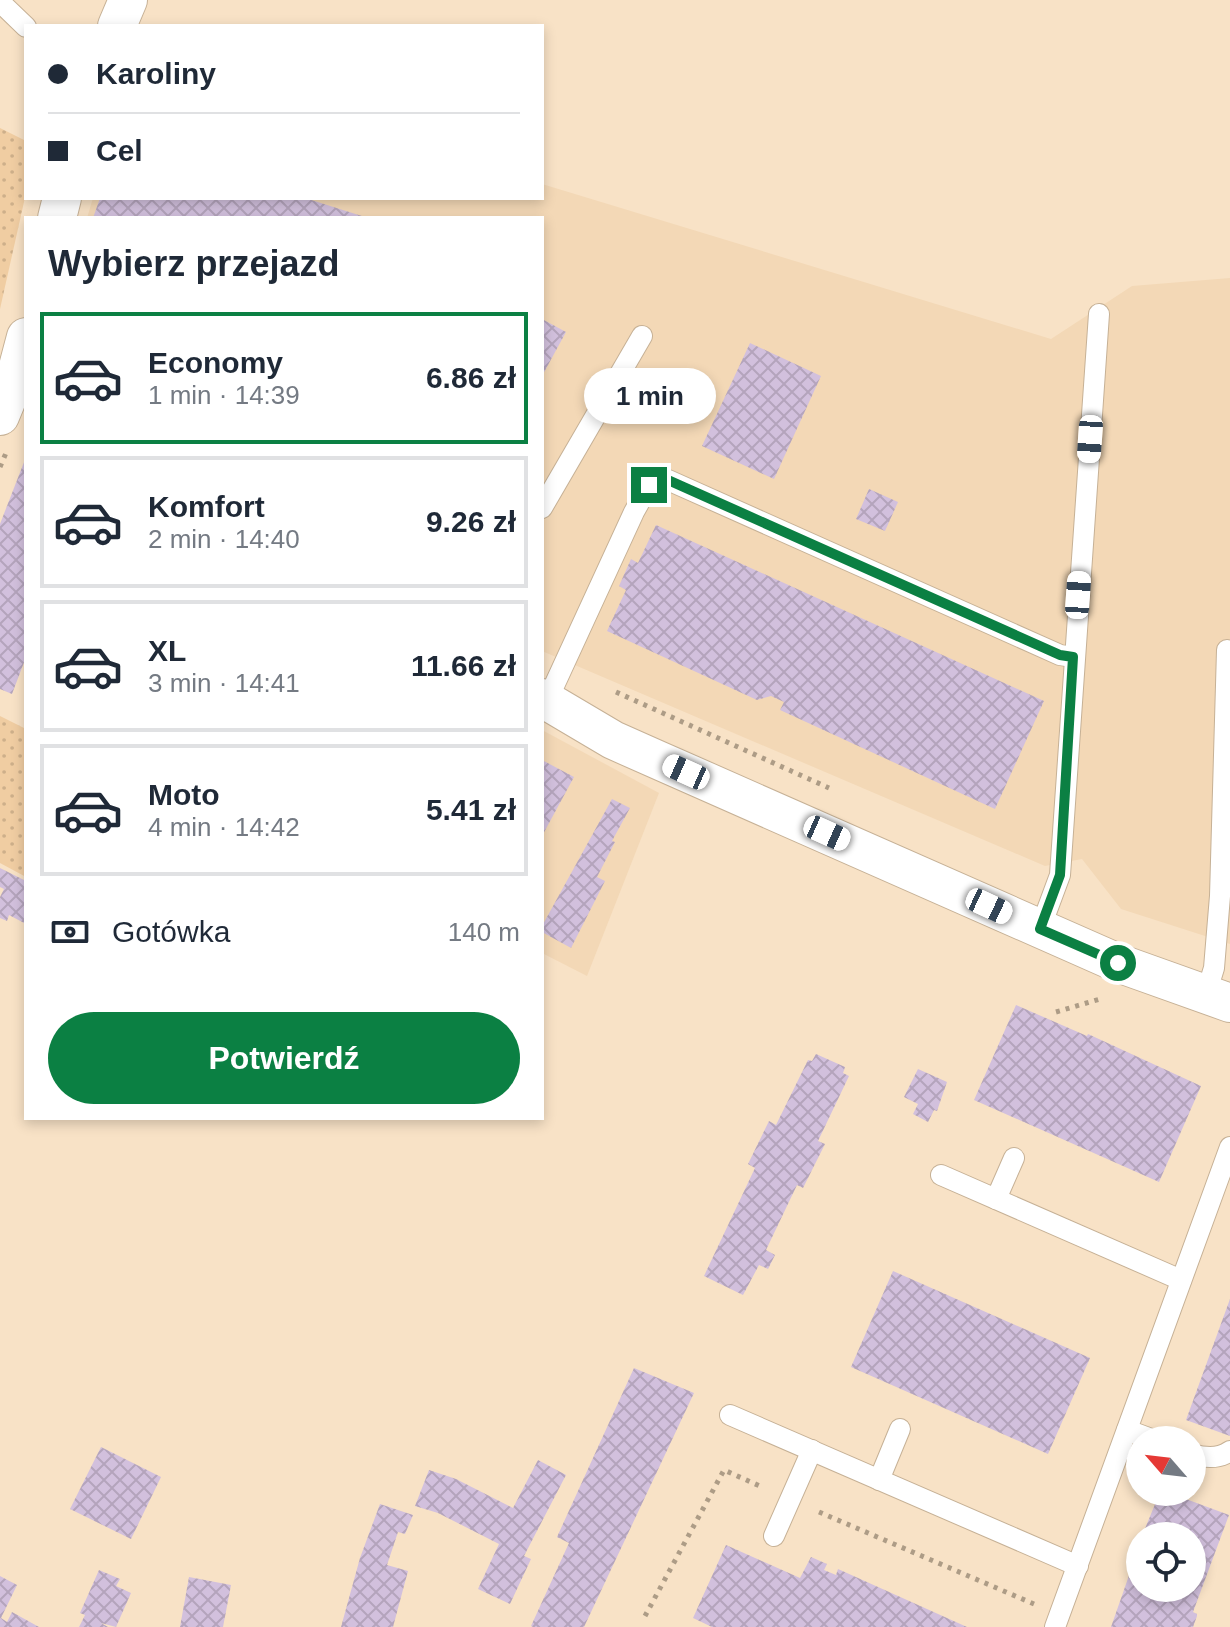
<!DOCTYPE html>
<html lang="pl">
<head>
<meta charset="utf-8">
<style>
  :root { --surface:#fff; --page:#f2f2f3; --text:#1f2937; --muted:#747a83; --line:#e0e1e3; --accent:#0b8043 }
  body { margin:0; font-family:Helvetica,sans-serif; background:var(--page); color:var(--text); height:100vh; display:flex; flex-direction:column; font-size:30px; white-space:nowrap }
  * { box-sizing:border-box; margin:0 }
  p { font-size:26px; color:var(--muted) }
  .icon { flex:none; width:44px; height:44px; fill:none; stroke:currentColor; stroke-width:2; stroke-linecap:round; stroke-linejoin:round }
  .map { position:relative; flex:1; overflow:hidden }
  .side { position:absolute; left:24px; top:216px; width:520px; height:904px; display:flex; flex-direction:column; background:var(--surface); border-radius:0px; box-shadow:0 4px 12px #0003 }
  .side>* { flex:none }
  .hud { position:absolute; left:24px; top:24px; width:520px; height:176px; border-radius:0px; box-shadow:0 4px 12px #0003; display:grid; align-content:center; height:176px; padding:0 24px; background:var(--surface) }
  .needle { width:52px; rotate:298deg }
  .buttons { position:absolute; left:1126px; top:1426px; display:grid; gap:16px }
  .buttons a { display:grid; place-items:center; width:80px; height:80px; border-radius:50%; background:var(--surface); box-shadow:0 4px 12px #0003; font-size:40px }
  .end { position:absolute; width:36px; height:36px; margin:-18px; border:10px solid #0b8043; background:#fff; box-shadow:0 0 0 4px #fff }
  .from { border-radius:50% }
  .bubble { position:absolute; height:56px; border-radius:28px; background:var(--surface); box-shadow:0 4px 12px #0003; font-size:26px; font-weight:700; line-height:56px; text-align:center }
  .car { position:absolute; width:24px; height:48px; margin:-24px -12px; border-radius:10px; box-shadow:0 0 6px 2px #0007; background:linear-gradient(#fff 24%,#345 0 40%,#fff 0 76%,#345 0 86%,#fff 0) }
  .hud b { display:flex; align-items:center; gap:28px; height:76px; font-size:30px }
  .hud b+b { border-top:2px solid var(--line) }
  .hud i { width:20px; height:20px; background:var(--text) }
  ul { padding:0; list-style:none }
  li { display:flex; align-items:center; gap:24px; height:132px; margin:0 16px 12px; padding:0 8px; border:4px solid var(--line); border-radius:0px }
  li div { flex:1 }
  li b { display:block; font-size:30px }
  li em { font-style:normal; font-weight:700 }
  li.selected { border-color:var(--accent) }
  li>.icon { width:72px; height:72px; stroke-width:1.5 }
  h2 { padding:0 24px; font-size:36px; line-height:96px }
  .pay { display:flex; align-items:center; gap:20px; height:88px; padding:0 24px; font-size:30px }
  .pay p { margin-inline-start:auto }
  .cta { display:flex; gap:16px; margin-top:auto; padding:16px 24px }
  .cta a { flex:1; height:92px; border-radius:48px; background:var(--accent); color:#fff; font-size:32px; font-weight:700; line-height:92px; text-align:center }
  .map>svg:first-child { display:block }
  .built { fill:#f3d8b6 }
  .grass { fill:url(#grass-dots) }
  .building { fill:url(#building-cross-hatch) }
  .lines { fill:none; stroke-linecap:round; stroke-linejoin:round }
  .service-casing { stroke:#c6b196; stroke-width:22 }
  .minor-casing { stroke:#c6b196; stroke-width:40 }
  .path { stroke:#ad9c86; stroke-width:5; stroke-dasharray:4 6; stroke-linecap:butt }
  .service { stroke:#fff; stroke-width:20 }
  .minor { stroke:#fff; stroke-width:38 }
  .route { stroke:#0b8043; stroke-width:10 }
</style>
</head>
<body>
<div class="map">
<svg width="1230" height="1627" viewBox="0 0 1230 1627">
  <defs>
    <pattern id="grass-dots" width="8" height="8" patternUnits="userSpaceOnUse" patternTransform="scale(2)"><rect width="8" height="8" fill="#f0cda2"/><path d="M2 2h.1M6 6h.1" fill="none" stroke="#cdaf8a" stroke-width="1.8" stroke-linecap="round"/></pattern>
    <pattern id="building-cross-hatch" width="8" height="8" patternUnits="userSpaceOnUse" patternTransform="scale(2)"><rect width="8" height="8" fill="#d2c0dd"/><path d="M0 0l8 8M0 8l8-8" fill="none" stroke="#b4a4bc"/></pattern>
  </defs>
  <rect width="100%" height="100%" fill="#f8e2c6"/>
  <g class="built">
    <polygon points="542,184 1051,339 1132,286 1230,278 1230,944 1121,909 1082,859 1045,866 542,651 542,218 87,218 93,198 542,198"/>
    <polygon points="542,730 659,793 587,976 542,953"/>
  </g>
  <g class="grass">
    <polygon points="0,128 26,141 26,193 0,309"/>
    <polygon points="0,716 26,729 26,877 0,863"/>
  </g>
  <g class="building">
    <polygon points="100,198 305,198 365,217 93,218"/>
    <polygon points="542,319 566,332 542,376"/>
    <polygon points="750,343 821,376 774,479 702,446"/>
    <polygon points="26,457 26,657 12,694 0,689 0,524"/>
    <polygon points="869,489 898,502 885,531 856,519"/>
    <polygon points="656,525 1044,701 995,809 780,710 784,702 771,696 757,700 607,631 626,590 619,586 631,559 638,563"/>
    <polygon points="542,760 574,777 542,836"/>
    <polygon points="612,799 630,808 612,841 615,842 597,877 605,881 571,948 542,932 542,926"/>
    <polygon points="0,868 26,881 26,924 9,915 7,921 0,918 0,897 4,889 0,887"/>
    <polygon points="1016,1005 1087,1036 1088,1034 1201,1086 1159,1182 974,1100"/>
    <polygon points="816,1054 845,1067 843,1073 849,1076 818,1141 825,1144 803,1188 797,1185 766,1250 775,1255 768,1269 759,1265 743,1295 704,1276 755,1168 748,1164 769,1121 776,1125 808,1060 812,1061"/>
    <polygon points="918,1069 947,1082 937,1111 934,1110 928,1122 913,1114 918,1104 904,1097"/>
    <polygon points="893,1271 1090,1358 1048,1454 851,1367"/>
    <polygon points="1230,1299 1230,1436 1186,1420"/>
    <polygon points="634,1368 694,1393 584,1627 533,1627 531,1626 569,1543 557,1537"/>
    <polygon points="101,1447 161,1477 131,1539 70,1509"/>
    <polygon points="538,1460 566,1475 524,1556 531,1559 510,1604 478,1589 499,1544 438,1513 415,1506 429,1470 456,1479 513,1508"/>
    <polygon points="1160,1492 1167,1492 1229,1515 1193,1612 1197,1614 1197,1616 1193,1627 1111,1627 1140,1544 1140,1588 1192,1588 1192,1536 1142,1536"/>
    <polygon points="380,1504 413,1515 405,1534 398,1532 387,1565 408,1571 393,1627 341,1627 360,1558"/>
    <polygon points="726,1545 800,1578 811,1557 827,1564 824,1570 836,1575 838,1569 967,1627 712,1627 693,1618"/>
    <polygon points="99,1570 120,1579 116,1586 131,1593 116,1627 101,1623 108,1627 79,1627 85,1615 80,1613"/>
    <polygon points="0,1576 17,1585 1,1618 7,1622 12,1612 39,1627 0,1627"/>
    <polygon points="189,1577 231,1585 223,1627 180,1627"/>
  </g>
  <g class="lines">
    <g class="service-casing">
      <g id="service">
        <polyline points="0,2 26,27"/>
        <polyline points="542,508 642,336"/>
        <polyline points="547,701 634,512 649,485 668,480 1060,655 1073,657"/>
        <polyline points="1040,929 1060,875 1099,314"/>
        <polyline points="1206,994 1214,968 1220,896 1227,650"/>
        <polyline points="941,1175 1181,1280"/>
        <polyline points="996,1199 1014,1158"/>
        <polyline points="730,1415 1078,1566"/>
        <polyline points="1127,1430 1154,1440"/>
        <path d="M1192,1454c13,4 27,5 38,-3"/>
        <polyline points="879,1480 900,1429"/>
        <polyline points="774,1536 812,1450"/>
        <polyline points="1055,1627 1230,1147"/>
      </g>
    </g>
    <g class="minor-casing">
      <g id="minor">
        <polyline points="117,26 128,0"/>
        <polyline points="57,218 62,198"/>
        <polyline points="0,416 14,382 26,337"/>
        <polyline points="542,698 613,740 658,760 1118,963 1230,1003"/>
      </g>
    </g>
    <g class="path">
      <polyline points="0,467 6,453"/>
      <polyline points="616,692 829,788"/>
      <polyline points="1056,1012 1100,999"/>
      <polyline points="819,1512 1034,1604"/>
      <polyline points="645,1616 724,1470 762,1487"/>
    </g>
    <use href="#service" class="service"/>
    <use href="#minor" class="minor"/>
  </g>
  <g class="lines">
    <polyline class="route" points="649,485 668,480 1060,655 1073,657 1060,875 1040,929 1118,963"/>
  </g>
</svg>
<div class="buttons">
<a><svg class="needle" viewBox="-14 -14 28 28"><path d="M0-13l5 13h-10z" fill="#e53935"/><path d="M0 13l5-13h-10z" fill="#747a83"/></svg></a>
<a><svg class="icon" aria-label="locate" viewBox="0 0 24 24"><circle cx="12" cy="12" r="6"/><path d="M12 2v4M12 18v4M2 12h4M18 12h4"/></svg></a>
</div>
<i class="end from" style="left:1118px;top:963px"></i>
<i class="end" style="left:649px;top:485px"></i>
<div class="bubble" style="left:584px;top:368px;width:132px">1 min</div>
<i class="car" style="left:1090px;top:439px;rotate:184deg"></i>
<i class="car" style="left:1078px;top:595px;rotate:4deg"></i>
<i class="car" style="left:686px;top:772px;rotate:294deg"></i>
<i class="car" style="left:827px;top:833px;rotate:114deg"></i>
<i class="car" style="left:989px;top:906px;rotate:115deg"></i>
<div class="hud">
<b><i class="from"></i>Karoliny</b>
<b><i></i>Cel</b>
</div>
<section class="side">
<h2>Wybierz przejazd</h2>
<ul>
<li class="selected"><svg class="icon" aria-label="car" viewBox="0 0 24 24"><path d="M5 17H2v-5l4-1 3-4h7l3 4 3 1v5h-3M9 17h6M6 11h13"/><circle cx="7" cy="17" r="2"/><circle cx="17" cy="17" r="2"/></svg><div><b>Economy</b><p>1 min · 14:39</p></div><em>6.86 zł</em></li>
<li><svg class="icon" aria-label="car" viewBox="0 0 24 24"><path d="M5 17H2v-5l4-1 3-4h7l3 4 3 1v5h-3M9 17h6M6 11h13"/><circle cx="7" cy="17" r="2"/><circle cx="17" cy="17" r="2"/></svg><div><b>Komfort</b><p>2 min · 14:40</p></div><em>9.26 zł</em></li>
<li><svg class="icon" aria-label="car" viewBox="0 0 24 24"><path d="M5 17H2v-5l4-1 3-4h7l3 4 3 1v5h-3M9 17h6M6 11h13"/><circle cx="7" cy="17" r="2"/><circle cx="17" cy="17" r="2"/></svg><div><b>XL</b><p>3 min · 14:41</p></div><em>11.66 zł</em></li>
<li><svg class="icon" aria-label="car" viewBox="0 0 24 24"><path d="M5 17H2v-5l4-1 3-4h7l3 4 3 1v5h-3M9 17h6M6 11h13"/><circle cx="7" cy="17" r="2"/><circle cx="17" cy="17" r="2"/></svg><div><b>Moto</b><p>4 min · 14:42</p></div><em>5.41 zł</em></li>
</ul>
<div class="pay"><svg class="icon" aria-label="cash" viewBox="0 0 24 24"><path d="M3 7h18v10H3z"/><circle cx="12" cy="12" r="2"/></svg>Gotówka<p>140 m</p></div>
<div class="cta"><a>Potwierdź</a></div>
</section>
</div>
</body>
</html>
